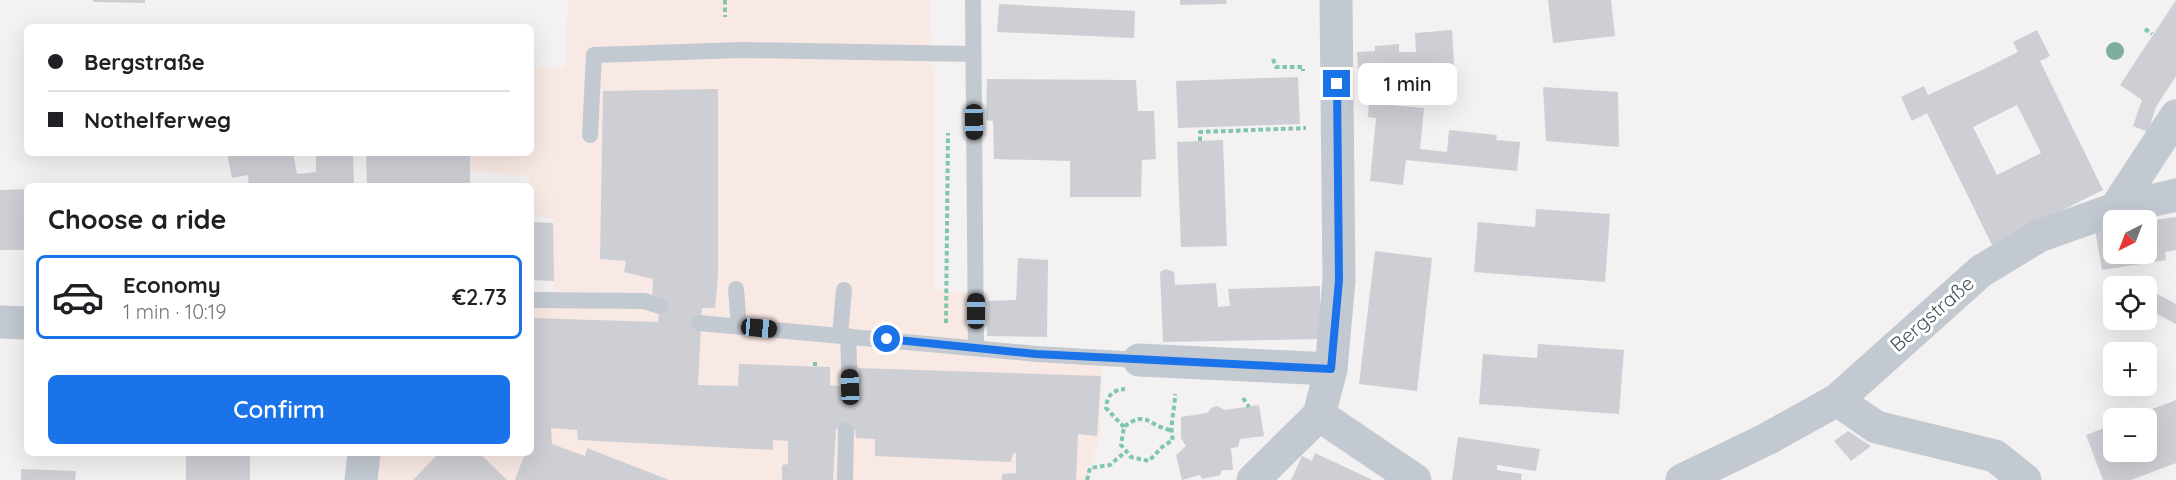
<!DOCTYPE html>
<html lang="en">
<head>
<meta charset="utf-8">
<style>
  :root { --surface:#fff; --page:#f6f6f6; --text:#202124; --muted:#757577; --line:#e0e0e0; --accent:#1a73e8 }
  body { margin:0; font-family:Quicksand,sans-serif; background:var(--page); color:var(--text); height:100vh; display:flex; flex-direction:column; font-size:22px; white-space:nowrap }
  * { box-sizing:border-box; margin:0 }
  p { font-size:20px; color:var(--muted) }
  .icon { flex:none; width:33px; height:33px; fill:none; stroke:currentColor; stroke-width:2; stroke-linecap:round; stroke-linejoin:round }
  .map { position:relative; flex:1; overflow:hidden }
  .drawer { position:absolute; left:24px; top:183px; width:510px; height:273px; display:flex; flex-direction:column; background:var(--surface); border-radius:9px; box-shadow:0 6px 24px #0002 }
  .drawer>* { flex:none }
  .guide { position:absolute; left:24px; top:24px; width:510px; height:132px; border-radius:9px; box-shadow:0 6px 24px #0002; display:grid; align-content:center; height:132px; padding:0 24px; background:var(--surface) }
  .needle { width:39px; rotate:222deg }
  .buttons { position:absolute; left:2103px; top:210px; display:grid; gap:12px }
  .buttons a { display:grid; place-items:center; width:54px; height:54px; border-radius:9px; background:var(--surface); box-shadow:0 6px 24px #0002; font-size:30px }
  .end { position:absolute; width:27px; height:27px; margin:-14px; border:8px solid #1a73e8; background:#fff; box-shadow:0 0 0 3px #fff }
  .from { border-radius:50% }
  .bubble { position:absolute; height:42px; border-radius:9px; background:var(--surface); box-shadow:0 6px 24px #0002; font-size:20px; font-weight:600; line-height:42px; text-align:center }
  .car { position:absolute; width:18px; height:36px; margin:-18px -9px; border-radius:8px; box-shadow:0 0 4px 2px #0007; background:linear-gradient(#222 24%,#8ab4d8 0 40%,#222 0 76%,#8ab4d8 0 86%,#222 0) }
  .guide b { display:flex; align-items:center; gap:21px; height:57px; font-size:22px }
  .guide b+b { border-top:2px solid var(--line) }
  .guide i { width:15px; height:15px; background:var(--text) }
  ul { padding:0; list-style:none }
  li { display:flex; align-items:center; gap:18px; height:84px; margin:0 12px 9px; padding:0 12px; border:3px solid transparent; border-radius:9px }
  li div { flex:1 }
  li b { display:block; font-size:22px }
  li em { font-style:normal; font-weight:600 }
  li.current { border-color:var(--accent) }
  li>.icon { width:54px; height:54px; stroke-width:1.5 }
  h2 { padding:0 24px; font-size:27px; line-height:72px }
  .action { display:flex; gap:12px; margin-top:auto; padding:12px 24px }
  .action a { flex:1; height:69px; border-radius:9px; background:var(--accent); color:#fff; font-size:24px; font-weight:600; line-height:69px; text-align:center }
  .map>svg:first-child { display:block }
  .medical { fill:#f9e9e4 }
  .building { fill:#cecfd5; fill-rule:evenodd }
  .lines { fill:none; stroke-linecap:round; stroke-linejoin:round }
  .path { stroke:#7ec7ac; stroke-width:4; stroke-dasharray:4.5 3; stroke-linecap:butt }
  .service { stroke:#c3c9d1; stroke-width:16 }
  .minor { stroke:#c3c9d1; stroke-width:33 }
  .tree { fill:#7faf9c }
  .route { stroke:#1a73e8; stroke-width:8 }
  .labels { text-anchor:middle; stroke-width:6; stroke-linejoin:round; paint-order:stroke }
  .street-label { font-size:20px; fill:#4a525d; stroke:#fff }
</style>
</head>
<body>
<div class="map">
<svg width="2176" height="480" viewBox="0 0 2176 480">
  <rect width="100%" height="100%" fill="#f3f1f1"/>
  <polygon class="medical" points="568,0 930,0 932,65 935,75 935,291 976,292 977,348 1102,357 1100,435 1087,480 361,480 364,453 531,453 531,300 554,300 553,218 531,216 529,176 470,171 470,153 531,153 531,67 565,67"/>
  <g class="building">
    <polygon points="93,0 145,0 145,3 93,2"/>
    <polygon points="1180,0 1226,0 1227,4 1180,5"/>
    <polygon points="1548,0 1611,0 1615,36 1553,43"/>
    <polygon points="2176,0 2176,76 2156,107 2148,132 2133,126 2142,100 2120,85"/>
    <polygon points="999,4 1135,11 1134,38 997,32"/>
    <polygon points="1452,30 1455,81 1359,87 1357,52 1375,51 1375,46 1399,44 1399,52 1416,52 1415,33"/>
    <path d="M2037,30l13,26 -10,5 63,129 -111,55 -65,-132 -15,8 -11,-24 23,-11 4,9 52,-24 38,-19 -5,-10zM2017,105l24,48 -44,22 -24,-48z"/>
    <polygon points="1298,77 1300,124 1178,128 1176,81"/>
    <polygon points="987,79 1136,80 1138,111 1154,111 1156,159 1142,160 1141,197 1070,197 1070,161 994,159 993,121 986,120"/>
    <polygon points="1543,87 1618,92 1619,147 1546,141"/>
    <polygon points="718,89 718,277 715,308 702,308 698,385 738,386 739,364 830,367 830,385 857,388 858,368 1101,376 1097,436 1078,434 1076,480 1002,480 1002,474 1016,473 1016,453 1013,454 1011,462 875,456 875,439 856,438 855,430 836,429 833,480 782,480 782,465 788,464 788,441 773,440 773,450 578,440 577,430 551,428 552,444 585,456 587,448 669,480 515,480 525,453 531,453 531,318 658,322 660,306 652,298 653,279 624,272 626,261 600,259 603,91"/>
    <polygon points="1369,103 1424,108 1420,149 1447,152 1449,130 1497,135 1496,140 1520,142 1517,171 1406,160 1403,185 1370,181 1376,118 1368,117"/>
    <polygon points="1223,140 1227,246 1181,247 1177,142"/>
    <polygon points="227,153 293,153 297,174 316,172 316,153 353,153 354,186 249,186 248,175 232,178"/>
    <polygon points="366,153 470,153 470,186 367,186"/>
    <polygon points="27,189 27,250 0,250 0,190"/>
    <polygon points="1536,209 1610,214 1605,282 1474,272 1478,222 1535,227"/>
    <polygon points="2176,217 2176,250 2165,252 2166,260 2102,270 2095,230 2114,227 2114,254 2146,254 2146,221"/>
    <polygon points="531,222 553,223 554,281 531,280"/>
    <polygon points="1375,251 1432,258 1417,391 1359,384"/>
    <polygon points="1018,258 1048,260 1047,337 987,336 988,301 1016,300"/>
    <polygon points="1166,269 1174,272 1175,285 1216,283 1218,307 1230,306 1228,289 1320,286 1320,339 1163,342 1160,272"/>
    <polygon points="2146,288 2176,304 2176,324 2146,308"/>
    <polygon points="1538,344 1624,350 1619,414 1479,404 1483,354 1537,358"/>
    <polygon points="2176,400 2176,463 2131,480 2103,480 2086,435 2114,424 2114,452 2146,452 2146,418 2129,418"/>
    <polygon points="1259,405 1264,436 1240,439 1238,447 1231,448 1233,470 1222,470 1220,475 1202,479 1200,475 1182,480 1176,455 1186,446 1181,438 1181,417 1207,413 1211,408 1217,406 1225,410"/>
    <polygon points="1848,431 1871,446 1851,461 1834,441"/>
    <polygon points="1458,437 1540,449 1536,471 1497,465 1497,470 1522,474 1521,480 1452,480"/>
    <rect x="186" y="453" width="64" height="27"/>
    <polygon points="439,453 479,453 507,480 413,480"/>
    <polygon points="1315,453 1373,480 1291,480 1302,456 1312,461"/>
    <polygon points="21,469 76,471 75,480 21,480"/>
  </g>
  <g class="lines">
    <g class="path">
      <polyline points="725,0 725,17"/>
      <polyline points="2145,29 2152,34"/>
      <polyline points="1273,59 1276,67 1303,67 1303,71"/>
      <polyline points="1200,141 1200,132 1306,128"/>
      <polyline points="946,323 948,133"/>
      <polyline points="815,366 815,362"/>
      <polyline points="1243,398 1249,407"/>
      <path d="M1124,427l-18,-19c1,-13 7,-18 19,-19"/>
      <path d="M1170,430c-21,-4 -24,-21 -46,-3l-3,18 10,12 18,4 13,-14 11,-7c-4,-14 2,-30 2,-46"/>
      <polyline points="1087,480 1090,468 1110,465 1125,452"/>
    </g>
    <g class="service">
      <polyline points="973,0 976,348"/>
      <polyline points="590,135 594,55 741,50 973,54"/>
      <polyline points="736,289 739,326"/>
      <polyline points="531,300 644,301 660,306"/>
      <polyline points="699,323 1037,354 1139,360"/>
      <polyline points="840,335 844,290"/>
      <polyline points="848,336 850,387"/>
      <polyline points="845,480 846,430"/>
    </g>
    <g class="minor">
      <polyline points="2115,209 2176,116"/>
      <polyline points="0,322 27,323"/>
      <polyline points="1139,360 1331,369"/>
      <polyline points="1837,400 1876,427 1995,456 2025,480"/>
      <polyline points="1319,415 1415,480"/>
      <polyline points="361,480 364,453"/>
      <polyline points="1253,480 1319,415 1331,369 1339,280 1336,0"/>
      <polyline points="1682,480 1767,439 1837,400 1981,271 2039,236 2115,209 2176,195"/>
    </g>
  </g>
  <circle class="tree" cx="2115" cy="51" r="9"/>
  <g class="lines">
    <polyline class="route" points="887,339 1036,354 1331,369 1339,280 1337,84"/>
  </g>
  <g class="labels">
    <g class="street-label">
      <text transform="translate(1932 314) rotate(-41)" y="7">Bergstraße</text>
    </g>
  </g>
</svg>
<div class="buttons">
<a><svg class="needle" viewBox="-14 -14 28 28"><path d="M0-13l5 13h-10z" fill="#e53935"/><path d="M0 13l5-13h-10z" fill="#757577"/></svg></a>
<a><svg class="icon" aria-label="locate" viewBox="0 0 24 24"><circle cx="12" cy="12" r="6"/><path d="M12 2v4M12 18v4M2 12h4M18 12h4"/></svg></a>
<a>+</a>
<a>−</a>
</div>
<i class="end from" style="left:887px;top:339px"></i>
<i class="end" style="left:1337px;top:84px"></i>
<div class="bubble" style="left:1358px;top:63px;width:99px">1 min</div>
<i class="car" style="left:974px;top:122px;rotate:179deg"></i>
<i class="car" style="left:976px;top:311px;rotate:0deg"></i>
<i class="car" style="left:759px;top:328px;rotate:95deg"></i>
<i class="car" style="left:850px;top:387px;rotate:358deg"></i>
<div class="guide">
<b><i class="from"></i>Bergstraße</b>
<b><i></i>Nothelferweg</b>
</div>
<section class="drawer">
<h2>Choose a ride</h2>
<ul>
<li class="current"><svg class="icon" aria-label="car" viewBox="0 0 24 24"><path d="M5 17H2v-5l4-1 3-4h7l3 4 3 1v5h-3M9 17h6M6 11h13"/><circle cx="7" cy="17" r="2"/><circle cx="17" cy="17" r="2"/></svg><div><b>Economy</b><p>1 min · 10:19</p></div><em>€2.73</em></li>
</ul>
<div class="action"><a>Confirm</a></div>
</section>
</div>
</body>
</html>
